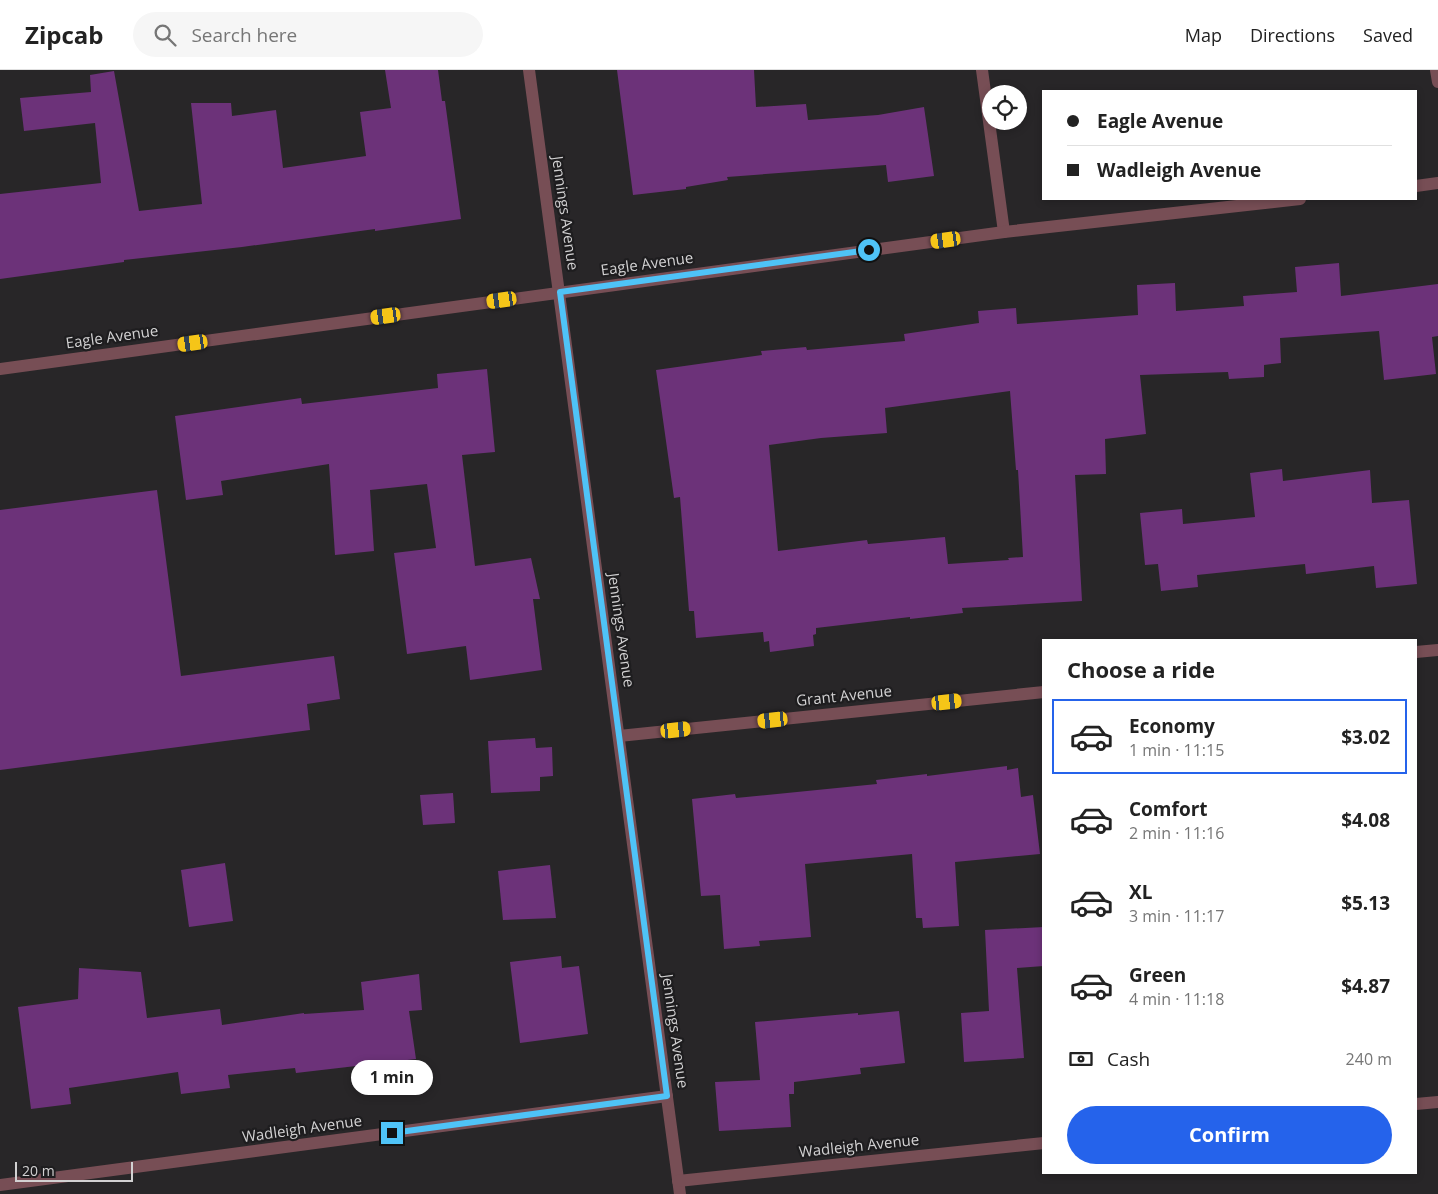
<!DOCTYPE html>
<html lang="en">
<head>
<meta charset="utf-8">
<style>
  :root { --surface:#fff; --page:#f6f6f6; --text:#222; --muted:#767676; --line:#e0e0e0; --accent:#2563eb }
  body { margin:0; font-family:"Open Sans",sans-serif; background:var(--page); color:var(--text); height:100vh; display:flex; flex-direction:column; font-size:19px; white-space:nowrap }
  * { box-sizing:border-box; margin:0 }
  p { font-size:16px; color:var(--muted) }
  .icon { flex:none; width:28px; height:28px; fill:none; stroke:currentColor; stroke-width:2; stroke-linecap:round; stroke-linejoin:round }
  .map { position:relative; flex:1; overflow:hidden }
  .details { position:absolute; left:1042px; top:569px; width:375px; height:535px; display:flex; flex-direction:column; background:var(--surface); border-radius:0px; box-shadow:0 2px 8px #0003 }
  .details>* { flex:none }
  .banner { position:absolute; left:1042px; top:20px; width:375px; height:110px; border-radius:0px; box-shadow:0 2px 8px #0003; display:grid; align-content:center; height:110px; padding:0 25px; background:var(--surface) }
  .controls { position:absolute; left:982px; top:15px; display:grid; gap:10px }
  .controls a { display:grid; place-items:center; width:45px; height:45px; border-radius:50%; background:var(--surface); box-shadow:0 2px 8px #0003; font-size:25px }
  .scale { position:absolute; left:15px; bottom:12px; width:118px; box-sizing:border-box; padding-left:5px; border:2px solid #d2d1d2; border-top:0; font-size:14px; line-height:18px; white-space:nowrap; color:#d2d1d2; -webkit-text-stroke:4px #1e1d1f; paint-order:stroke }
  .end { position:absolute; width:22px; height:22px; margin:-11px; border:6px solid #4fc3f7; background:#111; box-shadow:0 0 0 2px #111 }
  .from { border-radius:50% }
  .bubble { position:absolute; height:35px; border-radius:18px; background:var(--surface); box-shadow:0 2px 8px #0003; font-size:16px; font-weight:700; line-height:35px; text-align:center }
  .car { position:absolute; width:15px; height:30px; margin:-15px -8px; border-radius:6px; box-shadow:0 0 4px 1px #0007; background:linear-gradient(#f5c518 24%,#345 0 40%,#f5c518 0 76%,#345 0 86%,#f5c518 0) }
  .banner b { display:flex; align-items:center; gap:18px; height:48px; font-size:19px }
  .banner b+b { border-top:1px solid var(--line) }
  .banner i { width:12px; height:12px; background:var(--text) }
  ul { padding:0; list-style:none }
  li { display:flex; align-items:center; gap:15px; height:75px; margin:0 10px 8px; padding:0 15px; border:2px solid transparent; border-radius:0px }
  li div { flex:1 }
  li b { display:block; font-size:19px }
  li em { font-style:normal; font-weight:700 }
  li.active { border-color:var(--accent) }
  li>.icon { width:45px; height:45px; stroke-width:1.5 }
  h2 { padding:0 25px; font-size:22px; line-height:60px }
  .pay { display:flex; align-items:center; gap:12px; height:55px; padding:0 25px; font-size:19px }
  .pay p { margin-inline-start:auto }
  .primary-button { display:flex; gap:10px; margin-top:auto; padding:10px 25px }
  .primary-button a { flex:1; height:58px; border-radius:30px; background:var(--accent); color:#fff; font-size:20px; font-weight:700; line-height:58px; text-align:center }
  header { display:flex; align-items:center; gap:30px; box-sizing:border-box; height:70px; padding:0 25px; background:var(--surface); border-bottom:1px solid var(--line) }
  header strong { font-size:24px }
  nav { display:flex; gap:28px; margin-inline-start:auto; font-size:18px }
  .search { width:350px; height:45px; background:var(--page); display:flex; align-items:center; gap:12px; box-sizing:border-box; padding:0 18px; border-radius:28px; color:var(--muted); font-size:19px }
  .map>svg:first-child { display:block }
  .building { fill:#6c3279; fill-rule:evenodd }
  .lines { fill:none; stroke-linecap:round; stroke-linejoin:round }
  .minor { stroke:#774e55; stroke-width:12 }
  .route { stroke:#4fc3f7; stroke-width:6 }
  .labels { text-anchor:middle; stroke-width:4.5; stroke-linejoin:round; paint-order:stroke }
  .street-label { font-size:15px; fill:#d2d1d2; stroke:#1e1d1f }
</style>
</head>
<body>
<header>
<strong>Zipcab</strong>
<div class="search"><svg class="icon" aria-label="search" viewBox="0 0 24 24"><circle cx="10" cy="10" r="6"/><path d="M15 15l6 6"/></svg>Search here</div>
<nav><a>Map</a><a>Directions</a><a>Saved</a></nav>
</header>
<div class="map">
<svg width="1438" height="1124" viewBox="0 0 1438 1124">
  <rect width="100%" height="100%" fill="#282628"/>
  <g class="building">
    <polygon points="385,0 438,0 442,31 445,31 461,149 375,161 375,159 242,177 124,190 124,192 0,209 0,124 101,113 95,53 24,61 20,28 91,22 90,5 114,1 139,141 202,134 191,33 231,33 232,46 276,40 283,98 366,86 360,42 391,38"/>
    <polygon points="617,0 754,0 756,37 806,34 808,50 878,45 924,37 934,106 888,112 886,95 727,107 728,110 686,117 686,119 633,125"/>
    <path d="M1339,193l2,33 97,-12v52l-6,1 4,37 -52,6 -5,-49 -99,7 1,25 -17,2v12l-35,2 -1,-7 -88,3 6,59 -41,5 1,35 -31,1 7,126 -120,7 1,5 -53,6v-2l-94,11v6l-3,1 1,11 -44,6 -1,-11 -5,1 -1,-10 -67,6 -2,-27h-5l-9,-114 -6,1 -18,-128 106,-15 -1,-4 45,-4 1,3 98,-9 -1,-7 75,-11 -1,-12 38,-3 1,16 121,-9 -1,-30 38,-2 1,28 68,-5 -1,-10 54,-4 -2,-25zM1010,321l6,79h2l5,87 -15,1 1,2 -61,4 -3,-27 -77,7 -1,-4 -89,11 -9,-106 52,-7 66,-5 -2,-25z"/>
    <polygon points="487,299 495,382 462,385 475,496 531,488 540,529 533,529 542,600 470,610 466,576 407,584 394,483 436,478 427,414 370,420 374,481 335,485 329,394 221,411 223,425 186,430 175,346 301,328 302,334 438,318 437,304"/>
    <polygon points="1282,399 1283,411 1370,400 1372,433 1409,430 1417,514 1376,518 1374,496 1306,504 1305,494 1197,505 1198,517 1161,521 1158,494 1145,495 1140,443 1182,439 1183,454 1255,447 1250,403"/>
    <polygon points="157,420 181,606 334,586 340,629 307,634 310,660 0,700 0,440"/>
    <polygon points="535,668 536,678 552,677 553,706 540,707 540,721 491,723 488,671"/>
    <polygon points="1007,696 1007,700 1018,698 1021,727 1033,725 1040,784 955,792 959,856 923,858 922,848 916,848 912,784 805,794 811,867 759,871 760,876 724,879 720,825 701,826 692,729 735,724 736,728 877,714 876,710 927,704 927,706"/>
    <polygon points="453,723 455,753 423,755 420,725"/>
    <polygon points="225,793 233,851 189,857 181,800"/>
    <polygon points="550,795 556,848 503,850 498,801"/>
    <polygon points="1044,857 1044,896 1017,898 1024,988 964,992 961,943 989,941 985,860"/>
    <polygon points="561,886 562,898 579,896 588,964 520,973 510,892"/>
    <polygon points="79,898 141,902 147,948 220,939 222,955 304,943 304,944 364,940 361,912 419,904 422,940 409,941 416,989 296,1003 295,998 228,1005 230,1018 181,1024 178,1002 69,1018 71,1034 31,1039 18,937 78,929"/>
    <polygon points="899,941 905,993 860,998 861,1004 794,1012 794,1024 789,1024 791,1057 719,1061 715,1012 760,1010 755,952 858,943 858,945"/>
  </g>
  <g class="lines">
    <g class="minor">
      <polyline points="529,0 680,1124"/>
      <polyline points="982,0 1004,162"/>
      <polyline points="1436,0 1438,12"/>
      <polyline points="1416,116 1438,113"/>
      <polyline points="0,299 1004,162 1300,129"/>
      <polyline points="1416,582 1438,580"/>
      <polyline points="619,666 1044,622"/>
      <polyline points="1416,1034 1438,1032"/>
      <polyline points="678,1111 1044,1073"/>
      <polyline points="0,1115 667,1026"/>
    </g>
  </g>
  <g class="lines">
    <polyline class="route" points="392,1063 667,1026 560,222 869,180"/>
  </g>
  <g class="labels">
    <g class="street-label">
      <text transform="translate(565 143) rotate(82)" y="5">Jennings Avenue</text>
      <text transform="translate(647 194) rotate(-8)" y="5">Eagle Avenue</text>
      <text transform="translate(112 267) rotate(-8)" y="5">Eagle Avenue</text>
      <text transform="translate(621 560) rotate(82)" y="5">Jennings Avenue</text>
      <text transform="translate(844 626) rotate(-6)" y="5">Grant Avenue</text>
      <text transform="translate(675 961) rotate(82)" y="5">Jennings Avenue</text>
      <text transform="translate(302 1059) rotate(-8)" y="5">Wadleigh Avenue</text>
      <text transform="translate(859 1076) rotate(-6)" y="5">Wadleigh Avenue</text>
    </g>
  </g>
</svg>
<div class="controls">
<a><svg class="icon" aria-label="locate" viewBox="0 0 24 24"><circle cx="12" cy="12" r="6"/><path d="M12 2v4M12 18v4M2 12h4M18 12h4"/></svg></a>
</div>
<div class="scale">20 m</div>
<i class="end from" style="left:869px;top:180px"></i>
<i class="end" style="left:392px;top:1063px"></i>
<div class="bubble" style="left:351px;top:990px;width:82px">1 min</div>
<i class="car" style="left:946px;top:170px;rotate:262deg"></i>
<i class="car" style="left:502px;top:230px;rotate:262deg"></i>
<i class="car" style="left:386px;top:246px;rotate:262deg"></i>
<i class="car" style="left:193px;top:273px;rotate:262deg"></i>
<i class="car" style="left:947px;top:632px;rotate:84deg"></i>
<i class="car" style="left:773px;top:650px;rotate:264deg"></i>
<i class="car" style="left:676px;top:660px;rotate:84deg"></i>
<div class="banner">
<b><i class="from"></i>Eagle Avenue</b>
<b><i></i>Wadleigh Avenue</b>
</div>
<section class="details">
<h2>Choose a ride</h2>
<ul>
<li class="active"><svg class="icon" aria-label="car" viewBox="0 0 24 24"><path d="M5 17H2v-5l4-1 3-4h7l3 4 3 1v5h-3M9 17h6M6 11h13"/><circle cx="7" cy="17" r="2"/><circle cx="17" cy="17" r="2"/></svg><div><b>Economy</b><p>1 min · 11:15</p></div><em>$3.02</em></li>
<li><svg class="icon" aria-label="car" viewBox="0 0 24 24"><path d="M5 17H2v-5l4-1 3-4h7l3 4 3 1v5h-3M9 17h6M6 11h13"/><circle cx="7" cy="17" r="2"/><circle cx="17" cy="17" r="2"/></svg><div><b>Comfort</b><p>2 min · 11:16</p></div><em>$4.08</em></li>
<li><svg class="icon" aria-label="car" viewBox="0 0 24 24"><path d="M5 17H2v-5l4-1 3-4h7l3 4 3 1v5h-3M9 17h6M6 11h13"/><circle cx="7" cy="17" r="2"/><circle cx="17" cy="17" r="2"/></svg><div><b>XL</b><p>3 min · 11:17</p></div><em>$5.13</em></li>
<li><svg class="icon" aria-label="car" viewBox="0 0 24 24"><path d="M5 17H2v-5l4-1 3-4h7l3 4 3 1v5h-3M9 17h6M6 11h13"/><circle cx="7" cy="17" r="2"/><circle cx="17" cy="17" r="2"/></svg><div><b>Green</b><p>4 min · 11:18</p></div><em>$4.87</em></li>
</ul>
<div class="pay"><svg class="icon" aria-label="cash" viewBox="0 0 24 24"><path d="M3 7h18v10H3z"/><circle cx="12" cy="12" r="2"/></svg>Cash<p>240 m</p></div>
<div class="primary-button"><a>Confirm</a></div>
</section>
</div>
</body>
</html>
